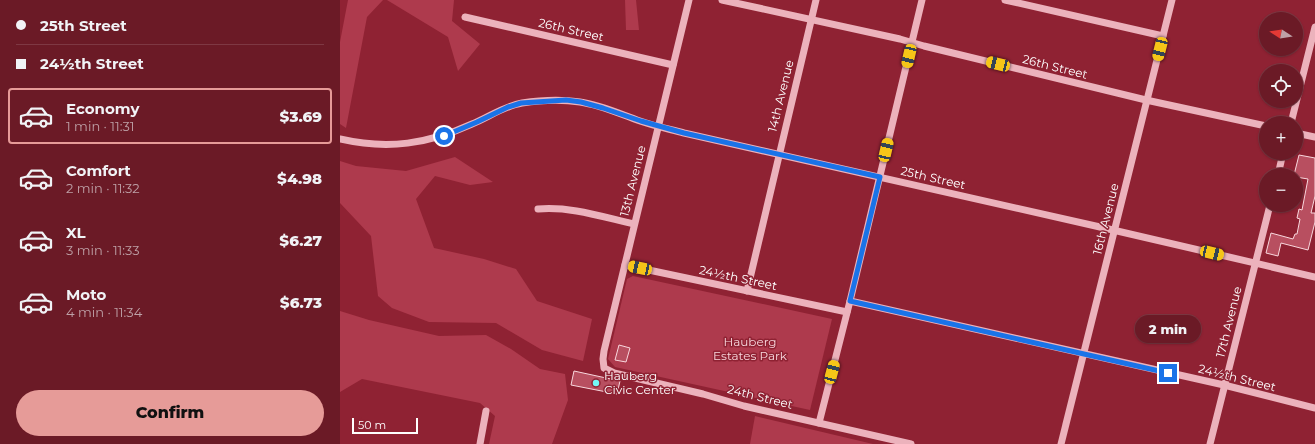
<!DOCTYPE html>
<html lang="en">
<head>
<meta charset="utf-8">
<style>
  :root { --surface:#6b1a26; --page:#70232e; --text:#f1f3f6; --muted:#bea1a7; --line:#7e3843; --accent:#e69b98 }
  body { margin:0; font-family:Montserrat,sans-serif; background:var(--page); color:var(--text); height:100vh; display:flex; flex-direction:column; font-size:15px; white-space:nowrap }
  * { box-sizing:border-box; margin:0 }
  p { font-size:13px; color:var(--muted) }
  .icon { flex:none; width:22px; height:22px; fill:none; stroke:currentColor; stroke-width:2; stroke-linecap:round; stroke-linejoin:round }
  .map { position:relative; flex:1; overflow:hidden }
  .sheet { display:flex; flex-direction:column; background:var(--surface); width:340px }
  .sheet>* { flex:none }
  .top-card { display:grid; align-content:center; height:88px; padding:0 16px; background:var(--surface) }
  .needle { width:26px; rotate:282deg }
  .fabs { position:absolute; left:919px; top:12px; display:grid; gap:8px }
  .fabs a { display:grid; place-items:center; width:44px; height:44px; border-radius:50%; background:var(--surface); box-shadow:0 1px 3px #0004,0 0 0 1px var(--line); font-size:20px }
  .scale { position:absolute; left:12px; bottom:10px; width:66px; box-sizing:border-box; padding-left:4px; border:2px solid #fff; border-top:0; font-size:11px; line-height:14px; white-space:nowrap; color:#fff; -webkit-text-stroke:3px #8f2233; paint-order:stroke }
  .end { position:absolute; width:18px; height:18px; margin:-9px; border:5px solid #1a73e8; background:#fff; box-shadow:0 0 0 2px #fff }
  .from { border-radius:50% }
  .bubble { position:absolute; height:28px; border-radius:14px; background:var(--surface); box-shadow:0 1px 3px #0004,0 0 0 1px var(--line); font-size:13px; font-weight:800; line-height:28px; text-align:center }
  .car { position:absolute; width:12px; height:24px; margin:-12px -6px; border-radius:5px; box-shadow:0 0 3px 1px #0007; background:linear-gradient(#f5c518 24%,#345 0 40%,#f5c518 0 76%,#345 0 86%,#f5c518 0) }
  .top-card b { display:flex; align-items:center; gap:14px; height:38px; font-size:15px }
  .top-card b+b { border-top:1px solid var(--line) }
  .top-card i { width:10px; height:10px; background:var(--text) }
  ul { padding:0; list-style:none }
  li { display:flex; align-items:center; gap:12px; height:56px; margin:0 8px 6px; padding:0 8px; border:2px solid transparent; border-radius:4px }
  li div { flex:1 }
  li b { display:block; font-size:15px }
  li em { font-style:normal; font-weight:800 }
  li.current { border-color:var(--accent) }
  li>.icon { width:36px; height:36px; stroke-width:1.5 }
  .action { display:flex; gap:8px; margin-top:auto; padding:8px 16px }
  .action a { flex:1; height:46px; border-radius:24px; background:var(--accent); color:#111; font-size:16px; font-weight:800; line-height:46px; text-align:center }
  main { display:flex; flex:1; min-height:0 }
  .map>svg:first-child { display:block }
  .green { fill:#ae3a4d }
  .building { fill:#b84f60; stroke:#f9d7dd }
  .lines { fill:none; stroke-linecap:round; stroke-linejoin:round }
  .minor { stroke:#ecb2bc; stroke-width:7 }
  .route { stroke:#1a73e8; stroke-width:5 }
  .poi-dot { fill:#74f8f6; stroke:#8f2233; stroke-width:1.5 }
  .labels { text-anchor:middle; stroke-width:3; stroke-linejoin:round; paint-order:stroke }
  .street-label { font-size:12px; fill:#fff; stroke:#8f2233 }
  .park-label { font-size:12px; fill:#f9d7dd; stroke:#8f2233 }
  .poi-label { font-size:12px; fill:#fff; stroke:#8f2233; text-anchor:start }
</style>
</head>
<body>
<main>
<section class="sheet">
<div class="top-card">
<b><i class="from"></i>25th Street</b>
<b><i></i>24½th Street</b>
</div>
<ul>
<li class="current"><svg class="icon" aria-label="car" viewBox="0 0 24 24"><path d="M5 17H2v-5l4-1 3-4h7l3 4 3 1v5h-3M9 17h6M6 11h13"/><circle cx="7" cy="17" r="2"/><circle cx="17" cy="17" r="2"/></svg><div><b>Economy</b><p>1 min · 11:31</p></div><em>$3.69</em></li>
<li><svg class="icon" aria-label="car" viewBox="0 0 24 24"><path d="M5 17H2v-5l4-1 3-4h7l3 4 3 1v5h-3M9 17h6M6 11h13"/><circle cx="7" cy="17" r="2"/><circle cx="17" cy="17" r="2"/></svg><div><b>Comfort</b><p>2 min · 11:32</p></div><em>$4.98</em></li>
<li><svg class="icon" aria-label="car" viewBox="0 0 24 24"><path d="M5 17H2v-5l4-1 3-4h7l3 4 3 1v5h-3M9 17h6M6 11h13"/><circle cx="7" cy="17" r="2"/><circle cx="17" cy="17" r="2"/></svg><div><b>XL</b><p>3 min · 11:33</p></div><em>$6.27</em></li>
<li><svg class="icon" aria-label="car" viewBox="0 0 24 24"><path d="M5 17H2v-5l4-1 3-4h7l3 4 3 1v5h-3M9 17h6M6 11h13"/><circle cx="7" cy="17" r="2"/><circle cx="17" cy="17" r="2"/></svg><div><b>Moto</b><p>4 min · 11:34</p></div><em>$6.73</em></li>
</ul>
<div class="action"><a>Confirm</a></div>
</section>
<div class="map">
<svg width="975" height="444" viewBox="0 0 975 444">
  <rect width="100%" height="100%" fill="#8f2233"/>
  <g class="green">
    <polygon points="8,0 43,0 27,17 6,128 0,124 0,42"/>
    <polygon points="47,0 114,0 112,21 140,44 118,71 108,37"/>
    <polygon points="285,0 296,0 299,30 286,30"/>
    <polygon points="115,157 153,182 130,185 95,176 76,199 94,248 144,259 176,269 197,301 252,319 243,361 202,350 156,323 89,322 52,308 38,296 31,236 0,203 0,161 16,166 66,171"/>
    <polygon points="293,276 492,319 470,410 275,367 268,359 287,279"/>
    <polygon points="0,311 29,320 99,336 146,335 171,349 200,369 225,374 228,400 212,444 149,444 155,416 140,403 22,379 0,392"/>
    <polygon points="415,416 533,444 410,444"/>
  </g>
  <g class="building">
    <polygon points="959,155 975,158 975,196 971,213 975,213 975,222 968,250 941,243 938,256 926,253 931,233 953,239 955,234 957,234 960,219 957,218 959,209 962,210 968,179 956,177 956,175 954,175"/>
    <polygon points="279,345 290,348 286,362 275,360"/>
    <polygon points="234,371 280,381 277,394 231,385"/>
  </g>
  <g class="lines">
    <g class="minor">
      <polyline points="349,0 264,351 263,359 264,368 274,373 363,394 404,406 571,444"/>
      <polyline points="382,0 560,39 584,46 806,100 926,126"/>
      <polyline points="665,0 823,36"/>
      <polyline points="125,17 333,65"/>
      <polyline points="951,123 975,27"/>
      <polyline points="956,133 975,137"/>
      <path d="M0,139c48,11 88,5 132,-15 17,-7 32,-18 50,-21 19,-3 39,-4 58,-1 21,3 40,12 60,19 14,5 29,8 44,12l416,94 215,50"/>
      <polyline points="938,175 943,153"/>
      <path d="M198,209c32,-3 65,8 96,15"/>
      <polyline points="285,265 507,312"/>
      <polyline points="407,291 476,0"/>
      <polyline points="510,301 884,385 975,408"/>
      <polyline points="479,423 510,301 582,0"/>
      <polyline points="140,444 146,411"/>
      <polyline points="721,444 832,0"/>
      <polyline points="870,444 930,205"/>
    </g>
  </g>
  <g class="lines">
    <polyline class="route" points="104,136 137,122 168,107 181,103 226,100 241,102 263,108 301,121 344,133 540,177 510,301 828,373"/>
  </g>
  <circle class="poi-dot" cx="256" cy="383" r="4"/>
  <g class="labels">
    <g class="street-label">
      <text transform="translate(231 30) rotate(13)" y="4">26th Street</text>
      <text transform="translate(715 67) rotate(14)" y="4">26th Street</text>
      <text transform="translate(441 96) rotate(-76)" y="4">14th Avenue</text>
      <text transform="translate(593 178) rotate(13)" y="4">25th Street</text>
      <text transform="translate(293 181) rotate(-76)" y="4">13th Avenue</text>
      <text transform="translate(766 219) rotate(-76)" y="4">16th Avenue</text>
      <text transform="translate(398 278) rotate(12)" y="4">24½th Street</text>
      <text transform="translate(889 322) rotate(-76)" y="4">17th Avenue</text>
      <text transform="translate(897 378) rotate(14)" y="4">24½th Street</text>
      <text transform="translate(420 397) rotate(14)" y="4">24th Street</text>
    </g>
    <g class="park-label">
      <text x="410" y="346">Hauberg<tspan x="410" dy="14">Estates Park</tspan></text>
    </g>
    <g class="poi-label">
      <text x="264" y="380">Hauberg<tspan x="264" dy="14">Civic Center</tspan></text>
    </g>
  </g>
</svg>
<div class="fabs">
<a><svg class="needle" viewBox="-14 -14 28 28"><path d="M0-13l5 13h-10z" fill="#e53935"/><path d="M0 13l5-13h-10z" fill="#bea1a7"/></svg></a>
<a><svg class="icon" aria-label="locate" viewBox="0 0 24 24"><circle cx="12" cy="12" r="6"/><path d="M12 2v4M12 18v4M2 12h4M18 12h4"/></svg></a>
<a>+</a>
<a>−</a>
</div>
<div class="scale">50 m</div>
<i class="end from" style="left:104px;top:136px"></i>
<i class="end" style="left:828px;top:373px"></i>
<div class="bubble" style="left:795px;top:315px;width:66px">2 min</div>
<i class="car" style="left:820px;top:49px;rotate:194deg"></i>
<i class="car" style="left:569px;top:56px;rotate:193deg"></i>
<i class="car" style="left:658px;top:64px;rotate:284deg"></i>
<i class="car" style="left:546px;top:150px;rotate:13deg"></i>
<i class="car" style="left:872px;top:253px;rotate:103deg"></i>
<i class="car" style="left:300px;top:268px;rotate:282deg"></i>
<i class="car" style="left:492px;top:372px;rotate:15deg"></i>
</div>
</main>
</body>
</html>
